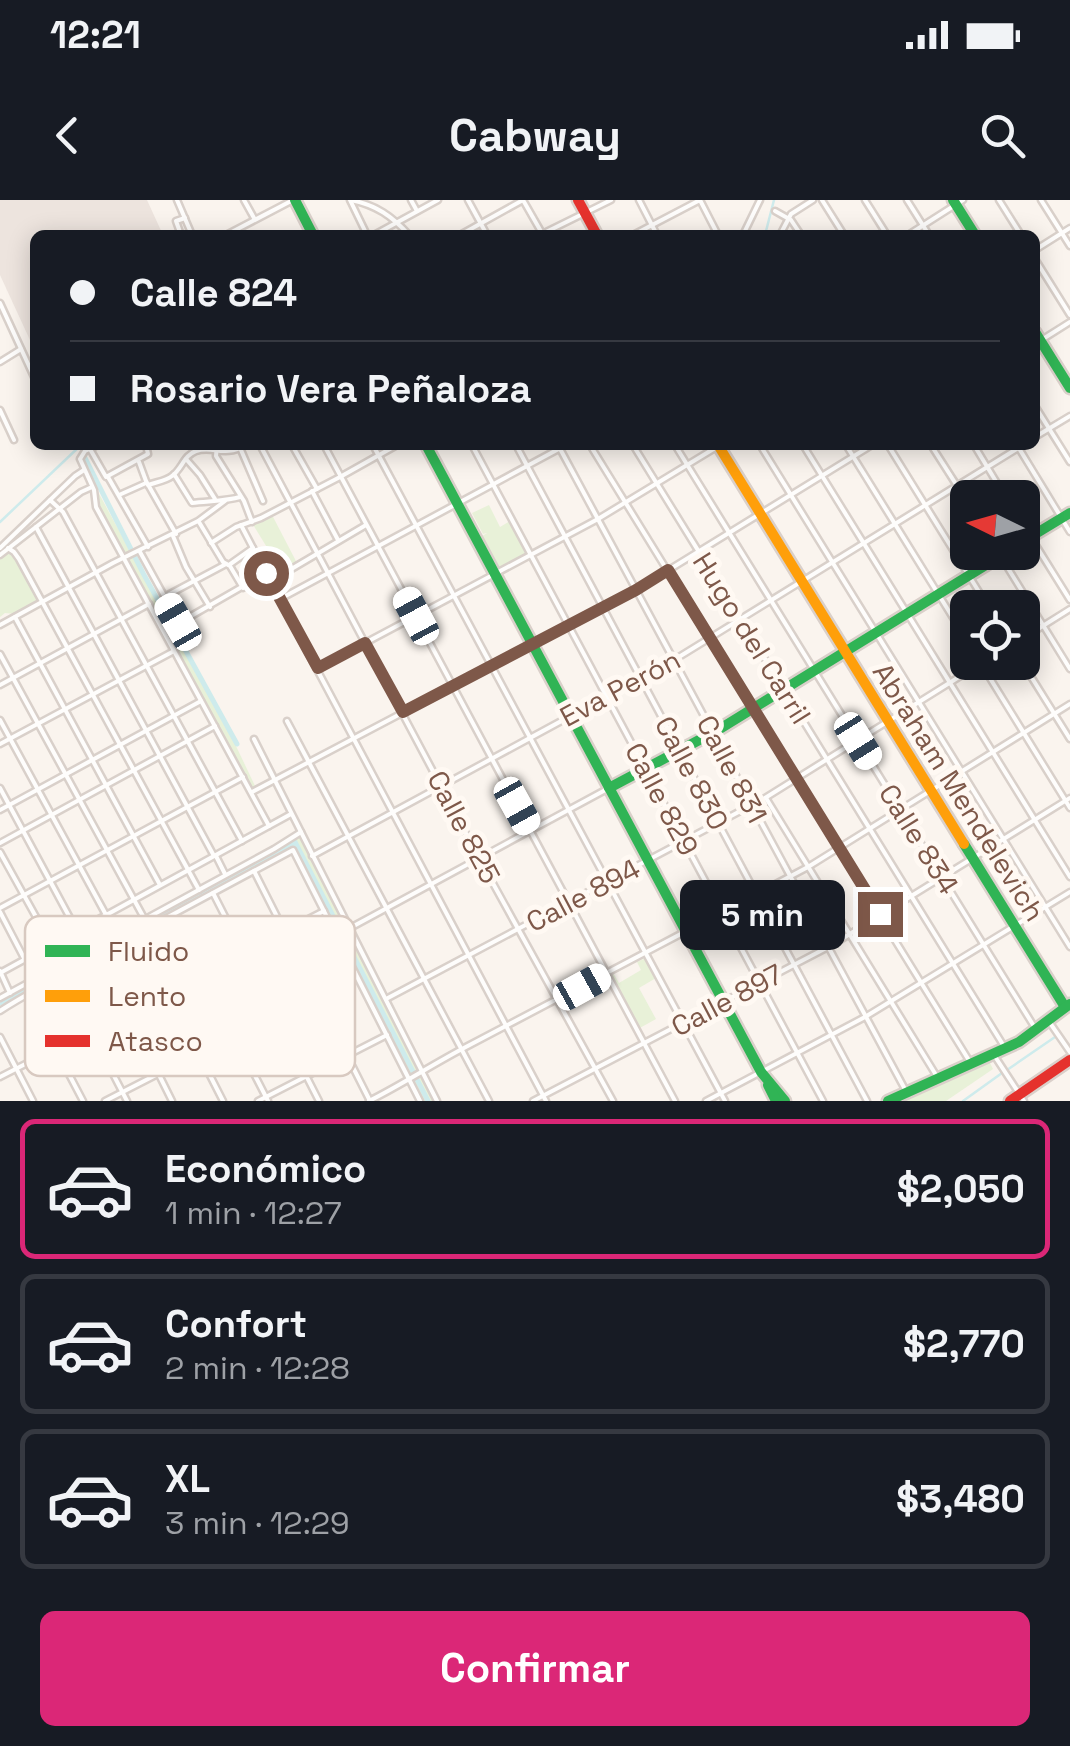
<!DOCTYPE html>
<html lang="es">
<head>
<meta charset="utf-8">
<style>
  :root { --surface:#171b24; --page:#20242c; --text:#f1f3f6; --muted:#9ea1a6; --line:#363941; --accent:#db2777 }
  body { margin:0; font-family:"Space Grotesk",sans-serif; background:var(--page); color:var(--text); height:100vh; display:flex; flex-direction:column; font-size:38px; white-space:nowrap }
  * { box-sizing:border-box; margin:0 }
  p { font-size:32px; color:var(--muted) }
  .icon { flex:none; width:55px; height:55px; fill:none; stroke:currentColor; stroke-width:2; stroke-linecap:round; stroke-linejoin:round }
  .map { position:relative; height:901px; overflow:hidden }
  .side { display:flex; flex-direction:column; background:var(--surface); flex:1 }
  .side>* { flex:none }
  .top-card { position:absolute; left:30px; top:30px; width:1010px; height:220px; border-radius:15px; box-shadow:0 5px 25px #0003; display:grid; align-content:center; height:220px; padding:0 40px; background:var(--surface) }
  .needle { width:65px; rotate:275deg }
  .fabs { position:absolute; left:950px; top:280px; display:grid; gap:20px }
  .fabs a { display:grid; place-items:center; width:90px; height:90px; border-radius:15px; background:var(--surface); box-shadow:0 5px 25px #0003; font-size:50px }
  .end { position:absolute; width:45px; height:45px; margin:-22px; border:12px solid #7e5849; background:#fff; box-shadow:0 0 0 5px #fff }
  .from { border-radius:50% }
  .bubble { position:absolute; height:70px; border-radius:15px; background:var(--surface); box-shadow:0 5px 25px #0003; font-size:32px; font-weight:700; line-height:70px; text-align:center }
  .car { position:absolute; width:30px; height:60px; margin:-30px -15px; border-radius:12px; box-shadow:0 0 8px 2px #0007; background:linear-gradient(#fff 24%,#345 0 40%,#fff 0 76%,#345 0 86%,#fff 0) }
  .top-card b { display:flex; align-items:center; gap:35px; height:95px; font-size:38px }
  .top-card b+b { border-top:2px solid var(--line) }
  .top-card i { width:25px; height:25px; background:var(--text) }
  ul { padding:18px 0 0; list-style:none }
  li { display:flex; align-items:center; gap:30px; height:140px; margin:0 20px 15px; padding:0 20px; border:5px solid var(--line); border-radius:15px }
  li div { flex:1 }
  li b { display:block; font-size:38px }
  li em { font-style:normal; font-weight:700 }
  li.current { border-color:var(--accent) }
  li>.icon { width:90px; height:90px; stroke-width:1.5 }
  .cta { display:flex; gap:20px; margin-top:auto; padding:20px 40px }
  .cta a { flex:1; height:115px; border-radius:15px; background:var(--accent); color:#fff; font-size:40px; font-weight:700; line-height:115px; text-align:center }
  .status { display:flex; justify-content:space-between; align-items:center; height:70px; padding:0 50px; background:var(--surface); direction:ltr }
  .status svg { height:28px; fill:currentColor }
  header { display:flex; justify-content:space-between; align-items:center; height:130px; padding:0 40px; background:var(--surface); font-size:45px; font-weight:700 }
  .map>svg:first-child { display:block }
  .industrial { fill:#ede4de }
  .green { fill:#e8f1d8 }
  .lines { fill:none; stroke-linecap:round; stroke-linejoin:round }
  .stream { stroke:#ceebec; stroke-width:2.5 }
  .canal { stroke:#ceebec; stroke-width:5 }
  .street-casing { stroke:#d9d0ca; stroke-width:9 }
  .fast-casing { stroke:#dad0ca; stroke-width:15 }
  .slow-casing { stroke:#dad0ca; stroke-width:15 }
  .jam-casing { stroke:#dad0ca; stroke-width:15 }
  .street { stroke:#fefdfc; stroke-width:4 }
  .fast { stroke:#30b455; stroke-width:10 }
  .slow { stroke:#ff9f0a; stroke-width:10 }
  .jam { stroke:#e5322d; stroke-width:10 }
  .route { stroke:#7e5849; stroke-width:12 }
  .labels { text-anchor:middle; stroke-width:10; stroke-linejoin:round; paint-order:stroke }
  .street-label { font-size:28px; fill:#7e5849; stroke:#fff9f3 }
  .key { fill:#fff9f3; stroke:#d8c9c0; stroke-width:2.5 }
  .key-label { font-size:28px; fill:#7e5849 }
</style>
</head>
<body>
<div class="status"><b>12:21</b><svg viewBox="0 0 49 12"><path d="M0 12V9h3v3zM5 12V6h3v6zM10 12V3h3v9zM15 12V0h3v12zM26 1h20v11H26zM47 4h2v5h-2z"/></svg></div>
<header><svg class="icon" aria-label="back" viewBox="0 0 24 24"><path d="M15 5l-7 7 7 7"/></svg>Cabway<svg class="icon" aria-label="search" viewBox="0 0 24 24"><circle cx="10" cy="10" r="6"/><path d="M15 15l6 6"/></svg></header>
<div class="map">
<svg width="1070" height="901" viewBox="0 0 1070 901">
  <rect width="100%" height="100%" fill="#faf4ee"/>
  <polygon class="industrial" points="0,0 147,0 163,35 35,35 35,151 0,75"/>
  <g class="green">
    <polygon points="97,290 236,546 256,588 250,587 97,304"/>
    <polygon points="489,305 500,327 510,321 527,354 496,370 479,338 487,333 483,334 472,313"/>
    <polygon points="271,313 297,363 282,372 252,323"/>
    <polygon points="7,351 13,353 38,398 36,403 15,414 5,413 0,417 0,357"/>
    <polygon points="299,636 301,637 435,901 421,901 289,641"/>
    <polygon points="646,758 656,778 639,788 656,819 638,829 610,775 613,773 619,783 641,770 637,762"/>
    <polygon points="988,859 993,869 946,901 894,901"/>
  </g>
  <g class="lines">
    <g class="stream">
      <polyline points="765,35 774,0"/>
      <polyline points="0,322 81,245"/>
      <polyline points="1007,870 1055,837"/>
      <polyline points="963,901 1002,873"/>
    </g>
    <g class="canal">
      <polyline points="84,256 143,373 237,544"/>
      <polyline points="0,803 295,642 428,901"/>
    </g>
    <g class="street-casing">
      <g id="street">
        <polyline points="177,0 192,35"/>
        <polyline points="244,0 254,18"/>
        <polyline points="350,0 367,35"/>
        <path d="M351,0c25,5 41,16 58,35"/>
        <polyline points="411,0 417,11"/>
        <polyline points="468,0 487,35"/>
        <polyline points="523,0 543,35"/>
        <polyline points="639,0 657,35"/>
        <polyline points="700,0 718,35"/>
        <polyline points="822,0 844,35"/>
        <polyline points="865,0 887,35"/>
        <polyline points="907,0 929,35"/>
        <polyline points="999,0 1021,35"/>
        <polyline points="1041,0 1070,46"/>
        <polyline points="775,11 791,20 801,35"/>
        <polyline points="181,35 176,21 185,18"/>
        <polyline points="226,35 293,0"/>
        <polyline points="374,35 438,0"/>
        <polyline points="460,35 523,0"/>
        <polyline points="540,35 611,0"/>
        <polyline points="633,35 700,0"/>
        <polyline points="743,35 760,0"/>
        <polyline points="780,35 791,14 813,0"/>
        <polyline points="908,35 963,0"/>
        <polyline points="1035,50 1070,28"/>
        <polyline points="1035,59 1070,115"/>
        <polyline points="0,103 35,179"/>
        <polyline points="1035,144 1070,122"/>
        <polyline points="0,162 21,149"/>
        <polyline points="1035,206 1070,262"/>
        <polyline points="0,210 14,240"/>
        <polyline points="1035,237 1070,216"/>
        <polyline points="98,245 85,251 80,259 94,290 96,307 269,626"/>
        <polyline points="217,245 216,256 244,301 252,322"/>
        <polyline points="260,245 479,658 613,901"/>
        <polyline points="292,245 317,289"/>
        <polyline points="324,245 675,901"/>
        <polyline points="373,245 725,901"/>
        <polyline points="472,245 823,901"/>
        <polyline points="516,245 867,901"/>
        <polyline points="558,245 907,893"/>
        <polyline points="590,245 970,862"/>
        <polyline points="633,245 1005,848"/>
        <polyline points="675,245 1035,828"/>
        <polyline points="760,245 1070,747"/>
        <polyline points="803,245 1070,677"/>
        <polyline points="846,245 968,442"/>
        <polyline points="888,245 989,408"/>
        <polyline points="931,245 968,303"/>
        <polyline points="974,245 1006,298"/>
        <polyline points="1017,245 1070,332"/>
        <polyline points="90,249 106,277 148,254 146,245"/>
        <polyline points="241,250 263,301"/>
        <polyline points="186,259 200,275 215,299"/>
        <polyline points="139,262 146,281 176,334"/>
        <path d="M174,274l18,29c15,-2 35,-2 48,-6"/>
        <polyline points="108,277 148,347"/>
        <path d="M148,285c8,-3 18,-4 24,-9 10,-7 12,-21 24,-25 17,-6 27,7 50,-6"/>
        <polyline points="312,291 338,340"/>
        <polyline points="119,295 146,283"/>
        <polyline points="50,300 63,312 242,641"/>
        <polyline points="199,322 223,362 230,366 243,388"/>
        <polyline points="1022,323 1070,400"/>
        <polyline points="241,325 266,373"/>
        <polyline points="36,327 214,656"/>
        <polyline points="173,336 186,367 210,407"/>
        <polyline points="211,343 236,327 261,318 340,277 397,245"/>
        <polyline points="0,348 75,276 84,270"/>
        <polyline points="8,348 14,352 19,359 199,690"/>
        <polyline points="140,352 179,423 266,373 270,381"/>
        <polyline points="998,352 1070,469"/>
        <polyline points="0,355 81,292 92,287"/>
        <polyline points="229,365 253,348"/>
        <polyline points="270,381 546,901"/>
        <polyline points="271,381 366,325"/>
        <polyline points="164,397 226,364"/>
        <polyline points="280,399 566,245"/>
        <polyline points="15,417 160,685"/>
        <polyline points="0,425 113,363 198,321 225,301"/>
        <polyline points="1022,439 1070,409"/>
        <polyline points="0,454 144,718"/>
        <polyline points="980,462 1070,608"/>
        <polyline points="1022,462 1070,539"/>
        <polyline points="318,468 598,319 720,245"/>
        <polyline points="0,485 149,404"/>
        <polyline points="0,520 105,713"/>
        <polyline points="287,521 489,901"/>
        <polyline points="254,539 437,901"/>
        <polyline points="0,544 174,451"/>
        <polyline points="0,588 77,731"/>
        <polyline points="252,592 636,390 872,245"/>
        <polyline points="766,598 936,875"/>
        <polyline points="0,610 201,501"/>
        <polyline points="0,643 215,526"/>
        <polyline points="0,652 51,744"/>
        <polyline points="216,656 225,674"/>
        <polyline points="312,656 674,460 1023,245"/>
        <polyline points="254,671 370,901"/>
        <polyline points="213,693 319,901"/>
        <polyline points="0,708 243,577"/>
        <polyline points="0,712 25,760"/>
        <polyline points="173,715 268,901"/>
        <polyline points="350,728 609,588"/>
        <polyline points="82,731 92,749"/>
        <polyline points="139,736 223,901"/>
        <polyline points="49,748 58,766"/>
        <polyline points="101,758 172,901"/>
        <polyline points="0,771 10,793"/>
        <polyline points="0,773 291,614"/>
        <polyline points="63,777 127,901"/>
        <polyline points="28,796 83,901"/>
        <polyline points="0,798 274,649 301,632"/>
        <polyline points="386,799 765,598 983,462"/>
        <path d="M0,811c43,-28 92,-50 137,-74l5,-6 151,-81 127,251"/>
        <polyline points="1048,820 1070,852"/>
        <polyline points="0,837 33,901"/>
        <polyline points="994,855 1024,901"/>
        <polyline points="0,877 324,711"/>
        <polyline points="105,901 355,773"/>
        <polyline points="258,901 387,835"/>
        <path d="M369,901c32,-16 61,-35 93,-52l346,-182 262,-163"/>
        <polyline points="533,901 832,745 1070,598"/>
        <polyline points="706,901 865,817 1070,692"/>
      </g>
    </g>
    <g class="fast-casing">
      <g id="fast">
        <polyline points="295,0 313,35"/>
        <polyline points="953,0 975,35"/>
        <polyline points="1035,132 1070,188"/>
        <polyline points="426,245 761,872 785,901"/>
        <polyline points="1022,342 1070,313"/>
        <polyline points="609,588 718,530 1007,352"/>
        <polyline points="964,644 1065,807"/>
        <polyline points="768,885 776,901"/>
        <polyline points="888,901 1019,842 1070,804"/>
      </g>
    </g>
    <g class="slow-casing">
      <polyline id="slow" points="718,245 964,644"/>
    </g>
    <g class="jam-casing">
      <g id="jam">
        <polyline points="578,0 597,35"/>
        <polyline points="1010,901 1070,860"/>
      </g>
    </g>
    <use href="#street" class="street"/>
    <use href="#fast" class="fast"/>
    <use href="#slow" class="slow"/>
    <use href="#jam" class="jam"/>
  </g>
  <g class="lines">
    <polyline class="route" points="266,373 318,468 365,443 403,512 636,390 668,370 880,714"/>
  </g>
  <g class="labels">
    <g class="street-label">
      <text transform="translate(752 438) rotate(58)" y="10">Hugo del Carril</text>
      <text transform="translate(620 488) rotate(-28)" y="10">Eva Perón</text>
      <text transform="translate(732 569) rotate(62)" y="10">Calle 831</text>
      <text transform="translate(692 573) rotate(62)" y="10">Calle 830</text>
      <text transform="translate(959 592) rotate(58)" y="10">Abraham Mendelevich</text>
      <text transform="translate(662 599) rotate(62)" y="10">Calle 829</text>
      <text transform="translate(464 627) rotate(62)" y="10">Calle 825</text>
      <text transform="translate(919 639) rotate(58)" y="10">Calle 834</text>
      <text transform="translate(583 695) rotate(-28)" y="10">Calle 894</text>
      <text transform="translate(727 800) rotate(-28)" y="10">Calle 897</text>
    </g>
  </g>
  <rect x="25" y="716" width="330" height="160" rx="15" class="key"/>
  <rect x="45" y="745" width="45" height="12" fill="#30b455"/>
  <rect x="45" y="790" width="45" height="12" fill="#ff9f0a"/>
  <rect x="45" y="835" width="45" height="12" fill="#e5322d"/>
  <g class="key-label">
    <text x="108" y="761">Fluido</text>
    <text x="108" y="806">Lento</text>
    <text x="108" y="851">Atasco</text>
  </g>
</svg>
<div class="fabs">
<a><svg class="needle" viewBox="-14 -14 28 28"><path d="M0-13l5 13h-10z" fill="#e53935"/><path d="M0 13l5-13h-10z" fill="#9ea1a6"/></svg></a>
<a><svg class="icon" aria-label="locate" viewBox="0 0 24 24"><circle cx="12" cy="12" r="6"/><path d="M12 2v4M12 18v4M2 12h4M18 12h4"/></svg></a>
</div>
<i class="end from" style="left:266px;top:373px"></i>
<i class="end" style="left:880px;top:714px"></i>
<div class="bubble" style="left:680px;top:680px;width:165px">5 min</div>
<i class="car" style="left:416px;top:416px;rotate:332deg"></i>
<i class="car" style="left:178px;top:422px;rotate:330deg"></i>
<i class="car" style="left:858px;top:541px;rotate:148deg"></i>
<i class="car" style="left:517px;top:606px;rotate:151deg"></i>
<i class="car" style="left:582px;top:787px;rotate:61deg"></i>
<div class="top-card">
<b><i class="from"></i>Calle 824</b>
<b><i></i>Rosario Vera Peñaloza</b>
</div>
</div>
<section class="side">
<ul>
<li class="current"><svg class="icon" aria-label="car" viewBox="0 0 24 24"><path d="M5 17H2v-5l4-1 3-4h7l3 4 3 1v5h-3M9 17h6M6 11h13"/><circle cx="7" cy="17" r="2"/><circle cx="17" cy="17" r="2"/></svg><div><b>Económico</b><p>1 min · 12:27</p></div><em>$2,050</em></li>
<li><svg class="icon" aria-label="car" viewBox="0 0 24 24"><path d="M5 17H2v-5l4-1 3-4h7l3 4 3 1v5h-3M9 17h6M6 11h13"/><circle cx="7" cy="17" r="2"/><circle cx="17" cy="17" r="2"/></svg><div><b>Confort</b><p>2 min · 12:28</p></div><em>$2,770</em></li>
<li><svg class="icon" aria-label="car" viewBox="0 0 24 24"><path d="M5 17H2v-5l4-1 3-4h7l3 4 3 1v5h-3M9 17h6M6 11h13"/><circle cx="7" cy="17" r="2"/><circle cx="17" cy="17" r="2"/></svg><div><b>XL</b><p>3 min · 12:29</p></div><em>$3,480</em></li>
</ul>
<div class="cta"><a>Confirmar</a></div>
</section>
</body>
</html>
